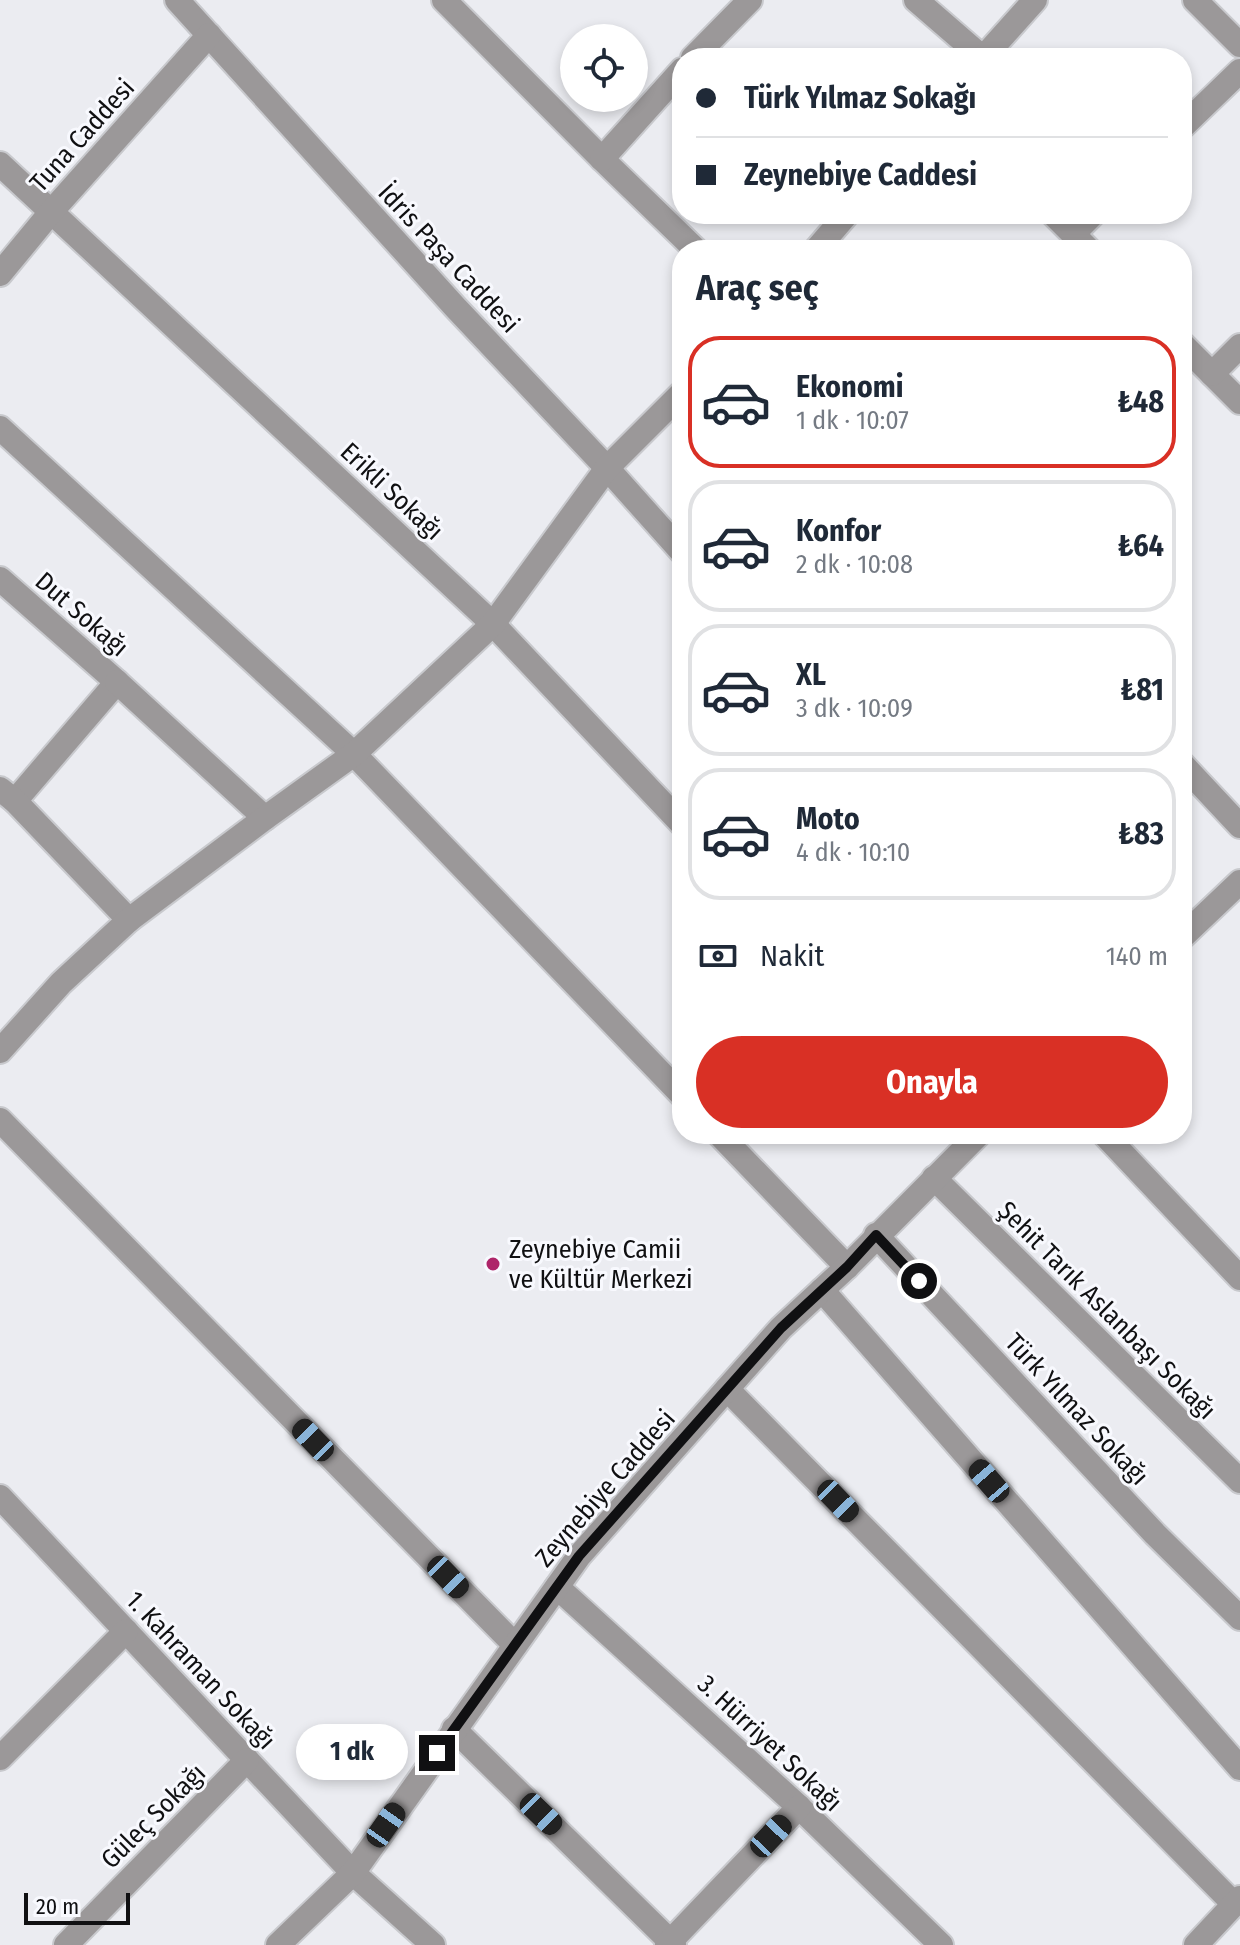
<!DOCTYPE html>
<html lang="tr">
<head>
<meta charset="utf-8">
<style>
  :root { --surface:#fff; --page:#f2f2f3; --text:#1f2937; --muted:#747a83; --line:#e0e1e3; --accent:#d93025 }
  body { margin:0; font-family:"Fira Sans Condensed",sans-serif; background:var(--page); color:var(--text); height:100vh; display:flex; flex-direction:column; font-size:30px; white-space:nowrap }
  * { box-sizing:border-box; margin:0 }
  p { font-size:26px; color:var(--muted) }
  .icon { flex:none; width:44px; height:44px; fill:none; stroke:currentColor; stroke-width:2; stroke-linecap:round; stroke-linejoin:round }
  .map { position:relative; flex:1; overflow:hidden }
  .panel { position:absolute; left:672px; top:240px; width:520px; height:904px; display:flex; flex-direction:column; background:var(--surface); border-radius:32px; box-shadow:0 4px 12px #0003 }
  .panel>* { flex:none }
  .top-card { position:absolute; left:672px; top:48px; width:520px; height:176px; border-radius:32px; box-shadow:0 4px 12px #0003; display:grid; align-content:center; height:176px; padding:0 24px; background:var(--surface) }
  .fabs { position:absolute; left:560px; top:24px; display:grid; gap:16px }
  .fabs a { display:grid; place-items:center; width:88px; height:88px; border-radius:50%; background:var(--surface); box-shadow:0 4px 12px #0003; font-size:40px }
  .scale { position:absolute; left:24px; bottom:20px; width:106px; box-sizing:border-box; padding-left:8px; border:4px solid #101012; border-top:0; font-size:22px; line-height:28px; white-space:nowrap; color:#101012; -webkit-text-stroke:6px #f8f9fe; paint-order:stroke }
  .end { position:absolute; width:36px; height:36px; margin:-18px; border:10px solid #101012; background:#fff; box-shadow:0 0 0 4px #fff }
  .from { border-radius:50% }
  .bubble { position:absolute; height:56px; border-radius:28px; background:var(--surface); box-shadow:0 4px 12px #0003; font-size:26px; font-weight:700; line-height:56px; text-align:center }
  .car { position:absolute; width:24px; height:48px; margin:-24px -12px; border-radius:10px; box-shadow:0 0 6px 2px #0007; background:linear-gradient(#222 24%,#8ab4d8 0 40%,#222 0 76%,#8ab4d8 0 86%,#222 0) }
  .top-card b { display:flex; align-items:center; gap:28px; height:76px; font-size:30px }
  .top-card b+b { border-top:2px solid var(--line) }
  .top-card i { width:20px; height:20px; background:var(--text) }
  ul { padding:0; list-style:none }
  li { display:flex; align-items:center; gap:24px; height:132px; margin:0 16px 12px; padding:0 8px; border:4px solid var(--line); border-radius:32px }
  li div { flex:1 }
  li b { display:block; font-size:30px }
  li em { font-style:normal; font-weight:700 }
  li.on { border-color:var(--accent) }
  li>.icon { width:72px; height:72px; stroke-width:1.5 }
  h2 { padding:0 24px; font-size:36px; line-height:96px }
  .pay { display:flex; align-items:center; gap:20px; height:88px; padding:0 24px; font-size:30px }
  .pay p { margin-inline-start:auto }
  .action { display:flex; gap:16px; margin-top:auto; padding:16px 24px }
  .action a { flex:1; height:92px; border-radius:48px; background:var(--accent); color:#fff; font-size:32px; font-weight:700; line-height:92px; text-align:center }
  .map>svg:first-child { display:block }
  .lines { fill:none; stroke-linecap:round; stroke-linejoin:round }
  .minor-casing { stroke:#c8c9cd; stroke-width:28 }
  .minor { stroke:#9b9899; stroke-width:24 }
  .route { stroke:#101012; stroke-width:10 }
  .poi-dot { fill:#ae2569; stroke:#f8f9fe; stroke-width:3 }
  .labels { text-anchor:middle; stroke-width:6; stroke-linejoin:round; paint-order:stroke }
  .street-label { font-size:26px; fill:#101012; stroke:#f8f9fe }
  .poi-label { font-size:26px; fill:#101012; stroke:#f8f9fe; text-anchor:start }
</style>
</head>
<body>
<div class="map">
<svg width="1240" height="1945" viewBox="0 0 1240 1945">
  <rect width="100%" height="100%" fill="#ebecf1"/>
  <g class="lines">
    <g class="minor-casing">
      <g id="minor">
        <polyline points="177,0 455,307 607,468 682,552"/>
        <polyline points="444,0 602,159 696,250"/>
        <polyline points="916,0 983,58"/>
        <polyline points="1195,0 1240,45"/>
        <polyline points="693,58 750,0"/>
        <polyline points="983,58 1035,0"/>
        <polyline points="1182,127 1240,71"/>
        <polyline points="602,159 682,70"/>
        <polyline points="0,164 493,624 682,824"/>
        <polyline points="1053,214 1089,250"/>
        <polyline points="1073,234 1093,214"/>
        <polyline points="816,250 847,214"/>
        <polyline points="0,274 51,212 209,35"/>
        <polyline points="1182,344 1240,402"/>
        <polyline points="1212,374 1240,346"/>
        <polyline points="0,428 354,754 682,1095"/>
        <polyline points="0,579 117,682 15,801"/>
        <polyline points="117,682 265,818"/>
        <polyline points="1182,764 1240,826"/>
        <polyline points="0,789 15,801 129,920"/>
        <polyline points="1182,937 1240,882"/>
        <polyline points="0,1051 61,983 129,920 265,818 354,754 493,624 607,468 682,393"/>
        <polyline points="0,1120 515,1645"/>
        <polyline points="719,1134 847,1267"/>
        <polyline points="1104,1134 1240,1278"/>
        <polyline points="934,1178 1240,1481"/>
        <polyline points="876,1235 1155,1534 1240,1618"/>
        <polyline points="822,1290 1240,1768"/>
        <polyline points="727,1389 1234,1904"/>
        <polyline points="0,1497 353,1873 433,1945"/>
        <polyline points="557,1587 799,1807 941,1945"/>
        <polyline points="454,1729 674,1945"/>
        <polyline points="0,1758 126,1631"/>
        <polyline points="66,1945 247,1760"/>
        <polyline points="278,1945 353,1873 579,1556 781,1328 847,1267 979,1134"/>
        <polyline points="667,1945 799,1807"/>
        <polyline points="1196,1945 1240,1898"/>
      </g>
    </g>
    <use href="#minor" class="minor"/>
  </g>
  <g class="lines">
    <polyline class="route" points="437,1753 579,1556 781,1328 847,1267 876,1235 919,1281"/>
  </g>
  <circle class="poi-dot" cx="493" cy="1264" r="8"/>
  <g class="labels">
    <g class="street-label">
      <text transform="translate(82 135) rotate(-48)" y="9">Tuna Caddesi</text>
      <text transform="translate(449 258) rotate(47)" y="9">İdris Paşa Caddesi</text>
      <text transform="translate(392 491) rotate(43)" y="9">Erikli Sokağı</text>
      <text transform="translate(82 614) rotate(41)" y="9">Dut Sokağı</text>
      <text transform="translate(1107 1310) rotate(45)" y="9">Şehit Tarık Aslanbaşı Sokağı</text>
      <text transform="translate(1077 1409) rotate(47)" y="9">Türk Yılmaz Sokağı</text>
      <text transform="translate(605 1488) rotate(-49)" y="9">Zeynebiye Caddesi</text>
      <text transform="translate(201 1670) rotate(47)" y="9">1. Kahraman Sokağı</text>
      <text transform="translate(770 1743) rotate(43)" y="9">3. Hürriyet Sokağı</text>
      <text transform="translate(153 1816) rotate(-45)" y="9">Güleç Sokağı</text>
    </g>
    <g class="poi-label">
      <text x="509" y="1258">Zeynebiye Camii<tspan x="509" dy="30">ve Kültür Merkezi</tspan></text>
    </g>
  </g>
</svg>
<div class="fabs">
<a><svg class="icon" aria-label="locate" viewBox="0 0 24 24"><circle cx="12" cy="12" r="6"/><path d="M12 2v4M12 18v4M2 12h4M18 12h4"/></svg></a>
</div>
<div class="scale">20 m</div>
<i class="end from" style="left:919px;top:1281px"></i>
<i class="end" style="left:437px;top:1753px"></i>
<div class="bubble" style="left:296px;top:1724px;width:112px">1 dk</div>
<i class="car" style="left:313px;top:1440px;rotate:316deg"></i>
<i class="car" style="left:989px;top:1481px;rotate:319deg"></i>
<i class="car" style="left:838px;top:1501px;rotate:136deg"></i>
<i class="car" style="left:448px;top:1577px;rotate:136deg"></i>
<i class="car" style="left:541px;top:1814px;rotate:134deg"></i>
<i class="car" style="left:386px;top:1825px;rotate:35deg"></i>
<i class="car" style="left:771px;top:1836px;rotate:43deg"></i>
<div class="top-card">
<b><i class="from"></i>Türk Yılmaz Sokağı</b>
<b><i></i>Zeynebiye Caddesi</b>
</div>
<section class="panel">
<h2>Araç seç</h2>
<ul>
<li class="on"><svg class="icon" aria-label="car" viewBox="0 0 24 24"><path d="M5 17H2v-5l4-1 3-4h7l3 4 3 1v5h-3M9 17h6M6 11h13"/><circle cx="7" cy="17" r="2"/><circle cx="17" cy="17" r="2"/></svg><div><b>Ekonomi</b><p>1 dk · 10:07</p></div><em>₺48</em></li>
<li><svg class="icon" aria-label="car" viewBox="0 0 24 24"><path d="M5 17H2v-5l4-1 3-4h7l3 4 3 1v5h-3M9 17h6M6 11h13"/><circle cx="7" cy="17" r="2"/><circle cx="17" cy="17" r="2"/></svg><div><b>Konfor</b><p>2 dk · 10:08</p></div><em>₺64</em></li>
<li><svg class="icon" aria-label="car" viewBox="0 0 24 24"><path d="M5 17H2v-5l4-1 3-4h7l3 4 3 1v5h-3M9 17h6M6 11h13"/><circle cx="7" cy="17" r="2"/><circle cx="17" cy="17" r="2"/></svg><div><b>XL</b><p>3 dk · 10:09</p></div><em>₺81</em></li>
<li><svg class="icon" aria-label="car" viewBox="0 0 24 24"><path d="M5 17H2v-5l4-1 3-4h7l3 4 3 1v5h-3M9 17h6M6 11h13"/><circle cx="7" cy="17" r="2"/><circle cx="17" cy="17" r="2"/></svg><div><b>Moto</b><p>4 dk · 10:10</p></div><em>₺83</em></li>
</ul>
<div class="pay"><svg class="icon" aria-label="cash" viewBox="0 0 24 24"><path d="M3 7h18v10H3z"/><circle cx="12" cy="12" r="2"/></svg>Nakit<p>140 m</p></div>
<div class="action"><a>Onayla</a></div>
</section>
</div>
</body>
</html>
